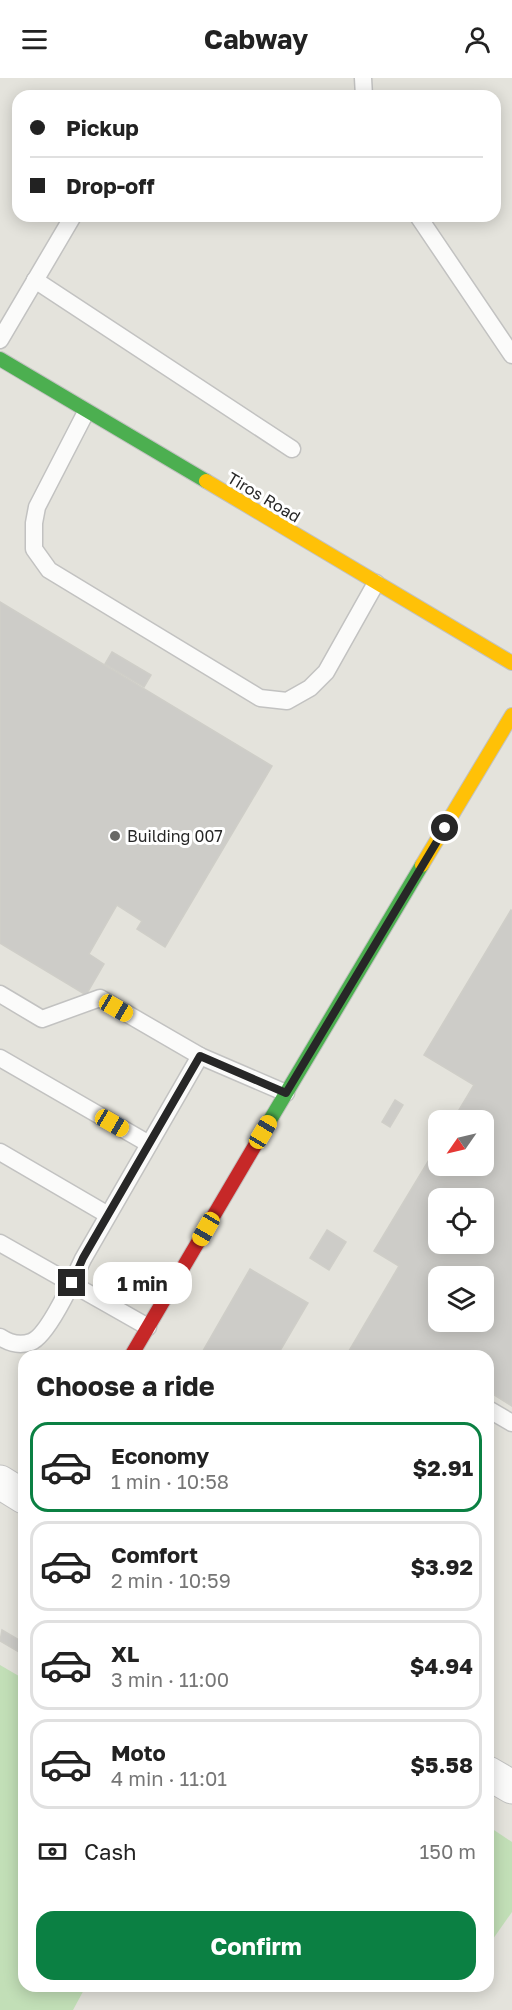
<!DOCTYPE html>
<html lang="en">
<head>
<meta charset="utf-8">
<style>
  :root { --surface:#fff; --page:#f2f2f2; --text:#222; --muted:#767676; --line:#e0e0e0; --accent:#0b8043 }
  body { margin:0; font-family:"Golos Text",sans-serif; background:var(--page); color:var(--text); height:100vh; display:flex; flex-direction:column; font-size:22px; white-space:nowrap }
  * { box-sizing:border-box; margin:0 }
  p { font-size:20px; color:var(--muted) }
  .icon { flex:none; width:33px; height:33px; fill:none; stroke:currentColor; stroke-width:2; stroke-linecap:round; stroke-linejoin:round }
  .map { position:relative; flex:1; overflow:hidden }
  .side { position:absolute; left:18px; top:1272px; width:476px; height:642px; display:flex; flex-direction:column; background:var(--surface); border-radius:18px; box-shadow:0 3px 15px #0003 }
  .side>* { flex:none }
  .guide { position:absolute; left:12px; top:12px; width:489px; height:132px; border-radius:18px; box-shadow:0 3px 15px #0003; display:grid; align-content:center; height:132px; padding:0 18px; background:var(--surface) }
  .needle { width:39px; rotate:236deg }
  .fabs { position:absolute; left:428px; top:1032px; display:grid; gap:12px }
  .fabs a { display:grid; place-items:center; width:66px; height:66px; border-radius:12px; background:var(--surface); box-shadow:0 3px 15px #0003; font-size:30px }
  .end { position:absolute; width:27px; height:27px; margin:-14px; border:8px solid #272727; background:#fff; box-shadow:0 0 0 3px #fff }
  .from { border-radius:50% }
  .bubble { position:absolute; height:42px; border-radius:18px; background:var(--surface); box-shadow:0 3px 15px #0003; font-size:20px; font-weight:700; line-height:42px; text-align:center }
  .car { position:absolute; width:18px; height:36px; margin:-18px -9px; border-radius:8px; box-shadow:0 0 4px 2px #0007; background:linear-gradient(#f5c518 24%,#345 0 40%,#f5c518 0 76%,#345 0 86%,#f5c518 0) }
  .guide b { display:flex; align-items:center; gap:21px; height:57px; font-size:22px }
  .guide b+b { border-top:2px solid var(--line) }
  .guide i { width:15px; height:15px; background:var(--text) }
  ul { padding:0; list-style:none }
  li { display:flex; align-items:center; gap:18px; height:90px; margin:0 12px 9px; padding:0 6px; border:3px solid var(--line); border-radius:18px }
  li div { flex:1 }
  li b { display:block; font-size:22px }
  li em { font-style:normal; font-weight:700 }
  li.on { border-color:var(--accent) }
  li>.icon { width:54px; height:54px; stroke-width:1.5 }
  h2 { padding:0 18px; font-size:27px; line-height:72px }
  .pay { display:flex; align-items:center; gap:15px; height:66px; padding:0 18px; font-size:22px }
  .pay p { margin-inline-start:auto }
  .button { display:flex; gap:12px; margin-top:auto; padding:12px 18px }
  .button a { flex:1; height:69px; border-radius:18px; background:var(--accent); color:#fff; font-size:24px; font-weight:700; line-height:69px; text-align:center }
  header { display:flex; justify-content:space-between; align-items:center; height:78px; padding:0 18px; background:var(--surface); font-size:27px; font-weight:700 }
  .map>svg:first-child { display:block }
  .green { fill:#c2dfb7 }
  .building { fill:#cdccc8; stroke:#cfcec8; stroke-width:1.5; fill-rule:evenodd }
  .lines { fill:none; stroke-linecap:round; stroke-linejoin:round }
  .lane-casing { stroke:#c2c2c1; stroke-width:19 }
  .street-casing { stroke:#c2c2c1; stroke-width:35 }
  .fast-casing { stroke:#c2c2c1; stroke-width:16 }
  .slow-casing { stroke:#c2c2c1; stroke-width:16 }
  .jam-casing { stroke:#c2c2c1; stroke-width:16 }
  .lane { stroke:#fbfbfa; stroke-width:16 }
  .street { stroke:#fbfbfa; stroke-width:33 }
  .fast { stroke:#4caf50; stroke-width:14 }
  .slow { stroke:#ffc107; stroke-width:14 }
  .jam { stroke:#c62828; stroke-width:14 }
  .route { stroke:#272727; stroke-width:8 }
  .poi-dot { fill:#696966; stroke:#fff; stroke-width:2 }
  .labels { text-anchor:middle; stroke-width:6; stroke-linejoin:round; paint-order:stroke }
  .street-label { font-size:16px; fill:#272727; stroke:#fff }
  .poi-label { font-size:16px; fill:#272727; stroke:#fff; text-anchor:start }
</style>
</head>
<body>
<header><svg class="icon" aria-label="menu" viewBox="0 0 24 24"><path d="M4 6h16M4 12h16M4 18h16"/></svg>Cabway<svg class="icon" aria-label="person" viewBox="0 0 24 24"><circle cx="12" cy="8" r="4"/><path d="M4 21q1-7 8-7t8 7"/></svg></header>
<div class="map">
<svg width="512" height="1932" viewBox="0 0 512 1932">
  <rect width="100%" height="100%" fill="#e4e3dc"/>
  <g class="green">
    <polygon points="0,1587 24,1601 24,1908 86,1908 73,1932 0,1932"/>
    <polygon points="488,1748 512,1764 512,1834 488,1868"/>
  </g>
  <g class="building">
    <polygon points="0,524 272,688 165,869 137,851 142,843 117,827 89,876 104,886 86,917 0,865"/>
    <polygon points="112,574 151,597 144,609 105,586"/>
    <path d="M511,832l1,1v495l-24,-15v-35h-142l53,-90 -25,-15 64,-106v21h45v-46h-30l21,-35 -50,-30zM438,1120h45v46h-45zM438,1198h45v46h-45z"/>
    <polygon points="395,1022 403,1027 390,1049 382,1044"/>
    <polygon points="327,1152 346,1164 329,1192 310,1180"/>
    <polygon points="250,1191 308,1225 277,1278 200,1278"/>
    <polygon points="2,1552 24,1565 24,1577 0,1563"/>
  </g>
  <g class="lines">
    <g class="lane-casing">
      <g id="lane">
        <polyline points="363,0 364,18"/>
        <polyline points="418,138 512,277"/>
        <polyline points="35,202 292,371"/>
        <polyline points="0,262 73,138"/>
        <polyline points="86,334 37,429 34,445 34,471 49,492 260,620 287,623 310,610 326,594 376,505"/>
        <polyline points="0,916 42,941 100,920 200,978 286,1015"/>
        <polyline points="0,980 149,1066"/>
        <polyline points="0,1074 108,1137"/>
        <polyline points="0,1165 148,1249"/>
        <path d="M0,1259c9,6 20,9 31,5 17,-6 44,-66 52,-83l117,-203"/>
        <polyline points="488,1331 512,1345"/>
      </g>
    </g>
    <g class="street-casing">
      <g id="street">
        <polyline points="0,1404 24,1419"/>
        <polyline points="488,1695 512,1709"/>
      </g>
    </g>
    <g class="fast-casing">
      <g id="fast">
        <polyline points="0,281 206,403"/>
        <polyline points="257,1064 422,787"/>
      </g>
    </g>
    <g class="slow-casing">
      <g id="slow">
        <polyline points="206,403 512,585"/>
        <polyline points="422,787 512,637"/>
      </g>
    </g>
    <g class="jam-casing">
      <polyline id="jam" points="131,1278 257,1064"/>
    </g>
    <use href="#lane" class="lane"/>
    <use href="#street" class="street"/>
    <use href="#fast" class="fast"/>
    <use href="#slow" class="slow"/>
    <use href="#jam" class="jam"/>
  </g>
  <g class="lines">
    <polyline class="route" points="72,1205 83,1180 200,978 286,1015 445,750"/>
  </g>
  <circle class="poi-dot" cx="115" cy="758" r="6"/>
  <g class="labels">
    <g class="street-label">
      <text transform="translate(264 419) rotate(31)" y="6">Tiros Road</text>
    </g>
    <g class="poi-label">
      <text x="127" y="764">Building 007</text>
    </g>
  </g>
</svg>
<div class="fabs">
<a><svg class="needle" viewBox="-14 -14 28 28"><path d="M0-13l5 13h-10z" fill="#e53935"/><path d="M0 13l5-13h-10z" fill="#767676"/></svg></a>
<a><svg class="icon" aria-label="locate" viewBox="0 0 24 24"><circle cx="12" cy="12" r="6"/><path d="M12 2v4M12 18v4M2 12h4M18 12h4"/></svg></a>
<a><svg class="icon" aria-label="layers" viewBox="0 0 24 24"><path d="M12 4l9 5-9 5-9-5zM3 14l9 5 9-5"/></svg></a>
</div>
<i class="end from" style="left:445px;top:750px"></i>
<i class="end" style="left:72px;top:1205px"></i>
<div class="bubble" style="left:93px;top:1184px;width:99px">1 min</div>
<i class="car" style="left:116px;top:930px;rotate:120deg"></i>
<i class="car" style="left:112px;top:1045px;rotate:120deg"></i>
<i class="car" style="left:263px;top:1054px;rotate:31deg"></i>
<i class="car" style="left:206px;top:1151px;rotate:210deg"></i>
<div class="guide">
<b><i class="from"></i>Pickup</b>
<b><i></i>Drop-off</b>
</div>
<section class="side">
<h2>Choose a ride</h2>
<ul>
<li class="on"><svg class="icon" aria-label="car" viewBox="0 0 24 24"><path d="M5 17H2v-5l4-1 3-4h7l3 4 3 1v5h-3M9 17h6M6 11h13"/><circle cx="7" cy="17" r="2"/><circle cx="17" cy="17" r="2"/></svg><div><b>Economy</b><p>1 min · 10:58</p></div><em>$2.91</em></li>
<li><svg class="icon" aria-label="car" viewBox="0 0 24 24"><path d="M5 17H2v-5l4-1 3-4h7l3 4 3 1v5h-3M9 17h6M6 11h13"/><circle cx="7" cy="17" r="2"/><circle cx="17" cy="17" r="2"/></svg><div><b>Comfort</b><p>2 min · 10:59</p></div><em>$3.92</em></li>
<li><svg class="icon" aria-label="car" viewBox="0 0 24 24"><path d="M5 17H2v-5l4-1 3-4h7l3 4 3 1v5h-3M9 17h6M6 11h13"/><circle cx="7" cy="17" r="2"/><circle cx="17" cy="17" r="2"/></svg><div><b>XL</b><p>3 min · 11:00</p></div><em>$4.94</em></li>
<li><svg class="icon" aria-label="car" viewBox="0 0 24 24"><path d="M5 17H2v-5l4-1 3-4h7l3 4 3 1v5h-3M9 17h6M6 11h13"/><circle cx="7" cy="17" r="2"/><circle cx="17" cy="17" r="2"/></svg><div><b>Moto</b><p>4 min · 11:01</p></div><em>$5.58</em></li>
</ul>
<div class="pay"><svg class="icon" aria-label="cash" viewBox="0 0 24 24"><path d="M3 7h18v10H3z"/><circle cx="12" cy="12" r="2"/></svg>Cash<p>150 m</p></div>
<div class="button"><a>Confirm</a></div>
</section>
</div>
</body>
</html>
